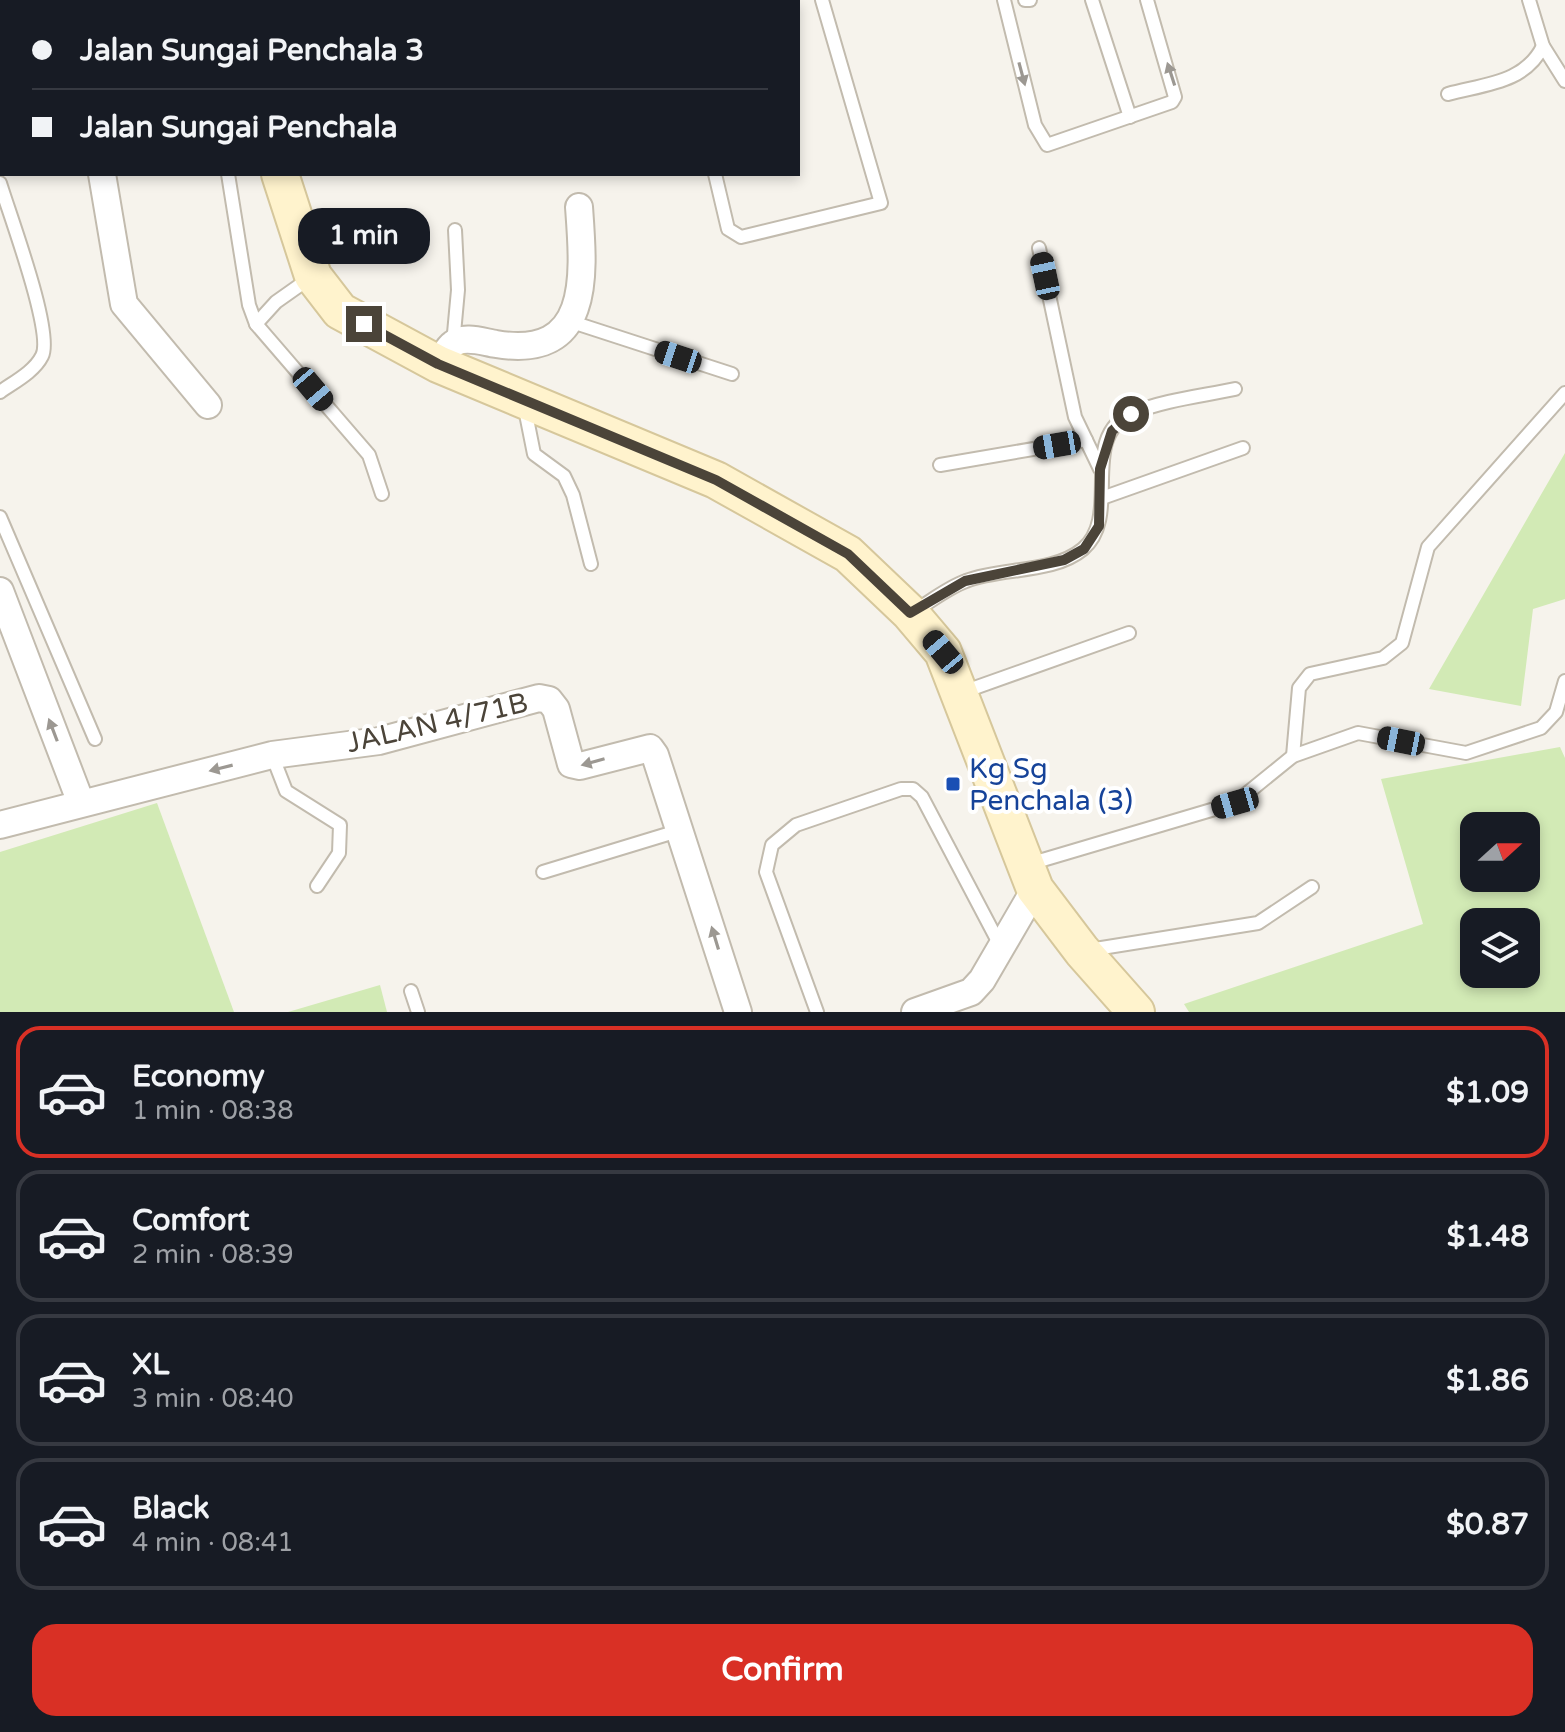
<!DOCTYPE html>
<html lang="en">
<head>
<meta charset="utf-8">
<style>
  :root { --surface:#171b24; --page:#20242c; --text:#f1f3f6; --muted:#9ea1a6; --line:#363941; --accent:#d93025 }
  body { margin:0; font-family:"Varela Round",sans-serif; background:var(--page); color:var(--text); height:100vh; display:flex; flex-direction:column; font-size:30px; white-space:nowrap }
  * { box-sizing:border-box; margin:0 }
  p { font-size:26px; color:var(--muted) }
  .icon { flex:none; width:44px; height:44px; fill:none; stroke:currentColor; stroke-width:2; stroke-linecap:round; stroke-linejoin:round }
  .map { position:relative; height:1012px; overflow:hidden }
  .sheet { display:flex; flex-direction:column; background:var(--surface); flex:1 }
  .sheet>* { flex:none }
  .hud { position:absolute; left:0px; top:0px; width:800px; height:176px; box-shadow:0 4px 12px #0003; display:grid; align-content:center; height:176px; padding:0 32px; background:var(--surface) }
  .needle { width:52px; rotate:69deg }
  .controls { position:absolute; left:1460px; top:812px; display:grid; gap:16px }
  .controls a { display:grid; place-items:center; width:80px; height:80px; border-radius:16px; background:var(--surface); box-shadow:0 4px 12px #0003; font-size:40px }
  .end { position:absolute; width:36px; height:36px; margin:-18px; border:10px solid #4b4439; background:#fff; box-shadow:0 0 0 4px #fff }
  .from { border-radius:50% }
  .bubble { position:absolute; height:56px; border-radius:24px; background:var(--surface); box-shadow:0 4px 12px #0003; font-size:26px; font-weight:800; line-height:56px; text-align:center }
  .car { position:absolute; width:24px; height:48px; margin:-24px -12px; border-radius:10px; box-shadow:0 0 6px 2px #0007; background:linear-gradient(#222 24%,#8ab4d8 0 40%,#222 0 76%,#8ab4d8 0 86%,#222 0) }
  .hud b { display:flex; align-items:center; gap:28px; height:76px; font-size:30px }
  .hud b+b { border-top:2px solid var(--line) }
  .hud i { width:20px; height:20px; background:var(--text) }
  ul { padding:14px 0 0; list-style:none }
  li { display:flex; align-items:center; gap:24px; height:132px; margin:0 16px 12px; padding:0 16px; border:4px solid var(--line); border-radius:24px }
  li div { flex:1 }
  li b { display:block; font-size:30px }
  li em { font-style:normal; font-weight:800 }
  li.selected { border-color:var(--accent) }
  li>.icon { width:72px; height:72px; stroke-width:1.5 }
  .cta { display:flex; gap:16px; margin-top:auto; padding:16px 32px }
  .cta a { flex:1; height:92px; border-radius:24px; background:var(--accent); color:#fff; font-size:32px; font-weight:800; line-height:92px; text-align:center }
  .map>svg:first-child { display:block }
  .green { fill:#d2eab5; fill-rule:evenodd }
  .lines { fill:none; stroke-linecap:round; stroke-linejoin:round }
  .lane-casing { stroke:#c2bbae; stroke-width:16 }
  .street-casing { stroke:#c2bbae; stroke-width:30 }
  .secondary-casing { stroke:#d6c79b; stroke-width:40 }
  .lane { stroke:#fff; stroke-width:12 }
  .street { stroke:#fff; stroke-width:26 }
  .secondary { stroke:#fff3cd; stroke-width:36 }
  .oneway { fill:#9c9892 }
  .route { stroke:#4b4439; stroke-width:10 }
  .transit-dot { fill:#1a4fb4; stroke:#fff; stroke-width:3 }
  .labels { text-anchor:middle; stroke-width:8; stroke-linejoin:round; paint-order:stroke }
  .street-label { font-size:28px; fill:#4b4439; stroke:#fff }
  .transit-label { font-size:28px; fill:#164399; stroke:#fff; text-anchor:start }
</style>
</head>
<body>
<div class="map">
<svg width="1565" height="1012" viewBox="0 0 1565 1012">
  <rect width="100%" height="100%" fill="#f6f3ec"/>
  <g class="green">
    <polygon points="1565,453 1565,599 1533,609 1521,706 1429,689"/>
    <path d="M1560,747l5,11v254h-376l-5,-8 239,-80 -42,-145zM1526,826v52h-52v-52zM1526,922v52h-52v-52z"/>
    <polygon points="157,803 234,1012 0,1012 0,852"/>
    <polygon points="380,985 387,1012 288,1012"/>
  </g>
  <g class="lines">
    <g class="lane-casing">
      <g id="lane">
        <polyline points="486,0 487,2"/>
        <polyline points="670,0 671,2"/>
        <polyline points="1004,0 1035,125 1047,145 1172,102 1175,97 1147,0"/>
        <polyline points="1025,0 1030,0"/>
        <polyline points="1092,0 1130,117"/>
        <polyline points="1529,0 1543,46 1565,81"/>
        <polyline points="151,2 151,0"/>
        <polyline points="311,2 313,0"/>
        <path d="M1448,94c37,-10 77,-11 95,-48"/>
        <polyline points="228,174 249,305 256,324"/>
        <polyline points="715,174 728,229 741,237 881,203 822,0"/>
        <path d="M0,183c9,30 54,150 42,173 -8,16 -28,26 -42,36"/>
        <polyline points="1039,248 1075,417 1100,469"/>
        <polyline points="310,278 276,302 256,324 369,455 382,494"/>
        <polyline points="572,322 732,374"/>
        <polyline points="453,344 458,290 455,230"/>
        <polyline points="524,404 534,454 564,476 573,495 591,564"/>
        <polyline points="940,465 1086,440"/>
        <polyline points="1102,498 1243,448"/>
        <polyline points="0,517 95,739"/>
        <path d="M913,612c17,-10 34,-24 53,-31 35,-14 87,-7 117,-32 40,-34 -6,-113 50,-136 31,-13 69,-17 102,-24"/>
        <polyline points="963,692 1129,633"/>
        <polyline points="272,755 286,791 340,825 339,853 317,886"/>
        <polyline points="1293,756 1299,688 1310,674 1383,658 1402,643 1428,547 1565,393"/>
        <polyline points="1029,864 1235,803 1293,756 1358,733 1466,753 1541,728 1556,712 1565,681"/>
        <polyline points="543,872 681,830"/>
        <polyline points="1089,950 1258,923 1312,887"/>
        <polyline points="411,991 418,1012"/>
        <polyline points="817,1012 766,872 772,845 796,825 901,789 913,789 922,797 1001,947"/>
      </g>
    </g>
    <g class="street-casing">
      <g id="street">
        <polyline points="93,0 93,2"/>
        <polyline points="102,174 124,304 208,405"/>
        <path d="M438,364c5,-6 9,-16 15,-20 11,-9 30,-2 43,0 96,16 88,-69 83,-137"/>
        <polyline points="0,591 81,803"/>
        <polyline points="0,825 272,755 379,741 539,698 549,700 556,709 571,764 580,766 650,748 655,755 738,1012"/>
        <polyline points="915,1012 971,992 982,980 1035,889"/>
      </g>
    </g>
    <g class="secondary-casing">
      <g id="secondary">
        <polyline points="214,0 214,2"/>
        <polyline points="280,174 313,276 340,311 438,364 716,480 848,554 910,613 943,652 1035,889 1082,951 1136,1012"/>
      </g>
    </g>
    <use href="#lane" class="lane"/>
    <use href="#street" class="street"/>
    <use href="#secondary" class="secondary"/>
  </g>
  <defs><path id="oneway-solid" d="M-6-.8H1V-3.2L6.5 0L1 3.2V.8H-6Z" transform="scale(2)"/></defs>
  <g class="oneway">
    <use href="#oneway-solid" transform="translate(1022 74) rotate(75)"/>
    <use href="#oneway-solid" transform="translate(1171 74) rotate(-108)"/>
    <use href="#oneway-solid" transform="translate(53 730) rotate(-111)"/>
    <use href="#oneway-solid" transform="translate(593 762) rotate(164)"/>
    <use href="#oneway-solid" transform="translate(221 768) rotate(166)"/>
    <use href="#oneway-solid" transform="translate(715 938) rotate(-107)"/>
  </g>
  <g class="lines">
    <polyline class="route" points="364,324 438,364 716,480 848,554 910,613 965,581 1064,560 1084,549 1099,526 1100,469 1112,431 1131,414"/>
  </g>
  <rect class="transit-dot" x="945" y="776" width="16" height="16" rx="4"/>
  <g class="labels">
    <g class="street-label">
      <text transform="translate(437 722) rotate(-13)" y="10">JALAN 4/71B</text>
    </g>
    <g class="transit-label">
      <text x="969" y="778">Kg Sg<tspan x="969" dy="32">Penchala (3)</tspan></text>
    </g>
  </g>
</svg>
<div class="controls">
<a><svg class="needle" viewBox="-14 -14 28 28"><path d="M0-13l5 13h-10z" fill="#e53935"/><path d="M0 13l5-13h-10z" fill="#9ea1a6"/></svg></a>
<a><svg class="icon" aria-label="layers" viewBox="0 0 24 24"><path d="M12 4l9 5-9 5-9-5zM3 14l9 5 9-5"/></svg></a>
</div>
<i class="end from" style="left:1131px;top:414px"></i>
<i class="end" style="left:364px;top:324px"></i>
<div class="bubble" style="left:298px;top:208px;width:132px">1 min</div>
<i class="car" style="left:1045px;top:276px;rotate:348deg"></i>
<i class="car" style="left:678px;top:357px;rotate:288deg"></i>
<i class="car" style="left:313px;top:389px;rotate:140deg"></i>
<i class="car" style="left:1057px;top:445px;rotate:260deg"></i>
<i class="car" style="left:943px;top:652px;rotate:320deg"></i>
<i class="car" style="left:1401px;top:741px;rotate:281deg"></i>
<i class="car" style="left:1235px;top:803px;rotate:254deg"></i>
<div class="hud">
<b><i class="from"></i>Jalan Sungai Penchala 3</b>
<b><i></i>Jalan Sungai Penchala</b>
</div>
</div>
<section class="sheet">
<ul>
<li class="selected"><svg class="icon" aria-label="car" viewBox="0 0 24 24"><path d="M5 17H2v-5l4-1 3-4h7l3 4 3 1v5h-3M9 17h6M6 11h13"/><circle cx="7" cy="17" r="2"/><circle cx="17" cy="17" r="2"/></svg><div><b>Economy</b><p>1 min · 08:38</p></div><em>$1.09</em></li>
<li><svg class="icon" aria-label="car" viewBox="0 0 24 24"><path d="M5 17H2v-5l4-1 3-4h7l3 4 3 1v5h-3M9 17h6M6 11h13"/><circle cx="7" cy="17" r="2"/><circle cx="17" cy="17" r="2"/></svg><div><b>Comfort</b><p>2 min · 08:39</p></div><em>$1.48</em></li>
<li><svg class="icon" aria-label="car" viewBox="0 0 24 24"><path d="M5 17H2v-5l4-1 3-4h7l3 4 3 1v5h-3M9 17h6M6 11h13"/><circle cx="7" cy="17" r="2"/><circle cx="17" cy="17" r="2"/></svg><div><b>XL</b><p>3 min · 08:40</p></div><em>$1.86</em></li>
<li><svg class="icon" aria-label="car" viewBox="0 0 24 24"><path d="M5 17H2v-5l4-1 3-4h7l3 4 3 1v5h-3M9 17h6M6 11h13"/><circle cx="7" cy="17" r="2"/><circle cx="17" cy="17" r="2"/></svg><div><b>Black</b><p>4 min · 08:41</p></div><em>$0.87</em></li>
</ul>
<div class="cta"><a>Confirm</a></div>
</section>
</body>
</html>
